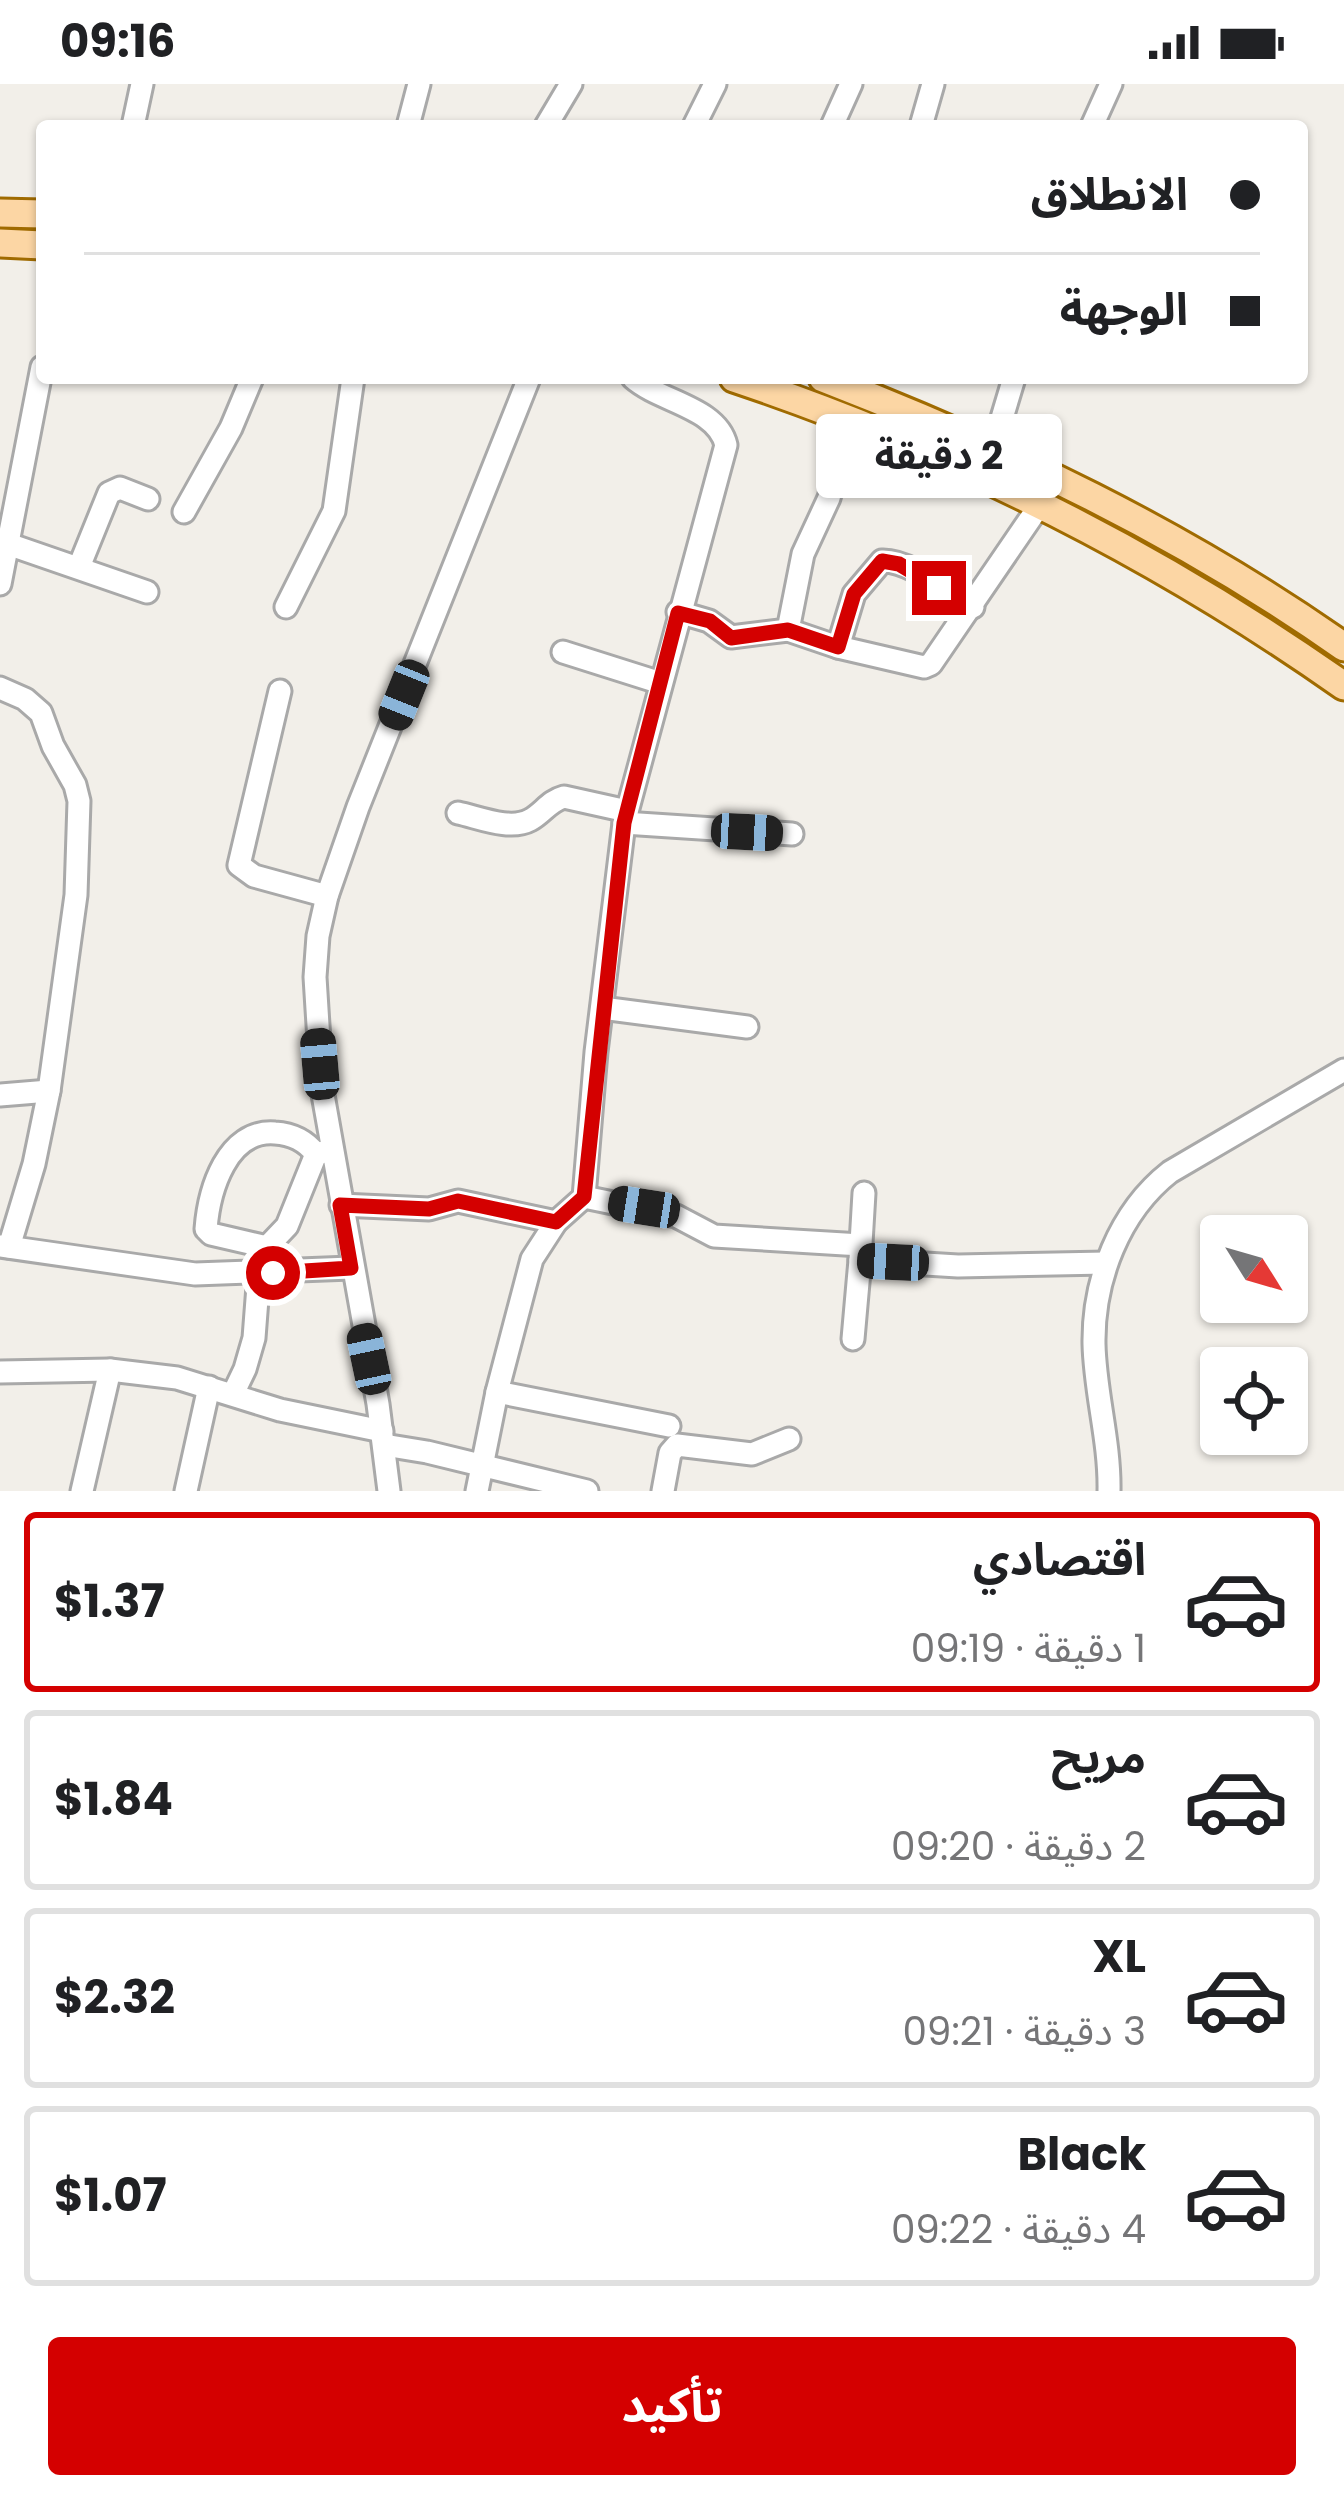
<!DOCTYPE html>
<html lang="ar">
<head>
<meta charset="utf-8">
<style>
  :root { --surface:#fff; --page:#f6f6f6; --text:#202124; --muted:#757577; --line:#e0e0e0; --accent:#d40000 }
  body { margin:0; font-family:Poppins,"Noto Sans Arabic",sans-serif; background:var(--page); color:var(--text); direction:rtl; height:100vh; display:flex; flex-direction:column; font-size:45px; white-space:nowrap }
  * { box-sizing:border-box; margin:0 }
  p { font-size:39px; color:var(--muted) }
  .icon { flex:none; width:66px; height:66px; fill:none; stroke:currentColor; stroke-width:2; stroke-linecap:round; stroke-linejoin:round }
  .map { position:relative; height:1407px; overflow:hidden; direction:ltr }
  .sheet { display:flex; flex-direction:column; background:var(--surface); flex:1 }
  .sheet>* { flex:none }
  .banner { position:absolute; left:36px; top:36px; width:1272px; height:264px; border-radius:12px; box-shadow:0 3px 9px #0004; direction:rtl; display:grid; align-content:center; height:264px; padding:0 48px; background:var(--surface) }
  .needle { width:78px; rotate:127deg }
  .tools { position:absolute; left:1200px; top:1131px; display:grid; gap:24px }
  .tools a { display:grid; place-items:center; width:108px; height:108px; border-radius:12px; background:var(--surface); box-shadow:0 3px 9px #0004; font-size:60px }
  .end { position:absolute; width:54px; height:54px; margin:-27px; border:15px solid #d40000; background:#fff; box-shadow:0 0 0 6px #fff }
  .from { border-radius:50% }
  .bubble { position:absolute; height:84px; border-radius:12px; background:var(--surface); box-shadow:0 3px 9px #0004; font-size:39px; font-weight:700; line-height:84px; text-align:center; direction:rtl }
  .car { position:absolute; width:36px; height:72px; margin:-36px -18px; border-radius:15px; box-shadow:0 0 9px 3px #0007; background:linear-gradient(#222 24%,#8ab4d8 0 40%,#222 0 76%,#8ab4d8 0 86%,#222 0) }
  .banner b { display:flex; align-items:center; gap:42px; height:114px; font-size:45px }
  .banner b+b { border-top:3px solid var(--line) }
  .banner i { width:30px; height:30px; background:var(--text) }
  ul { padding:21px 0 0; list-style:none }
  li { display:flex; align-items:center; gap:36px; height:180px; margin:0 24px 18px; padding:0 24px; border:6px solid var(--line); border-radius:12px }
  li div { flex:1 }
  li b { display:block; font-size:45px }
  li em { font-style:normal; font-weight:700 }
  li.on { border-color:var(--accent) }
  li>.icon { width:108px; height:108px; stroke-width:1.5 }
  .button { display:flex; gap:24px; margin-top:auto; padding:24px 48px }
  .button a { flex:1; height:138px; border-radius:12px; background:var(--accent); color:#fff; font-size:48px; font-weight:700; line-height:138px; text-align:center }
  .status { display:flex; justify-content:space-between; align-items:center; height:84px; padding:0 60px; background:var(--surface); direction:ltr }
  .status svg { height:33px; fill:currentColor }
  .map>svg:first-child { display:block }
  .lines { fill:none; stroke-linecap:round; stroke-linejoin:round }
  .minor-casing { stroke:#a9a9a9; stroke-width:27 }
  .major-casing { stroke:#a06b00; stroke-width:33 }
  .minor { stroke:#fff; stroke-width:21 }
  .major { stroke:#fcd6a4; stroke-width:27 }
  .route { stroke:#d40000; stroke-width:15 }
</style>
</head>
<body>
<div class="status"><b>09:16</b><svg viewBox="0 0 49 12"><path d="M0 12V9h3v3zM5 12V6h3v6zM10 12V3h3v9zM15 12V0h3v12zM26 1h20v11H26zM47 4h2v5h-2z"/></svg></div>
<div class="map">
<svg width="1344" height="1407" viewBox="0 0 1344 1407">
  <rect width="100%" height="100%" fill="#f2efe9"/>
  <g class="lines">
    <g class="minor-casing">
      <g id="minor">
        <polyline points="133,42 142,0"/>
        <polyline points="408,42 419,0"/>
        <polyline points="546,42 571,0"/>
        <polyline points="694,42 715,0"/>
        <polyline points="832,42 851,0"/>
        <polyline points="921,42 933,0"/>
        <polyline points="1092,42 1111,0"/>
        <polyline points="993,364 1014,294"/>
        <polyline points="184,428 231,344 252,294"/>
        <polyline points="8,460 147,508"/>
        <polyline points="79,483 109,409 120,404 148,415"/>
        <polyline points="0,500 42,283"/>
        <polyline points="286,523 334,427 353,294"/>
        <polyline points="678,528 709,537 731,553 788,546 803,470 829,414 850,336"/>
        <polyline points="788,546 838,563 924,583 931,580 1039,422"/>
        <path d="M838,563l16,-53 28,-33c29,-1 65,32 91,46"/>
        <polyline points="563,568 661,599"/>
        <polyline points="0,604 25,615 41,629 53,662 75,701 79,717 76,811 49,1007 34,1080 9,1163"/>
        <polyline points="280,607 239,781 254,792 327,812"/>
        <path d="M458,729c20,4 52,18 72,7 13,-7 19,-19 34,-23l63,14"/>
        <polyline points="624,739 792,750"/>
        <polyline points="602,924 747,943"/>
        <polyline points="0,1011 49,1007"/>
        <polyline points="864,1109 860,1176 958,1182 1106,1179"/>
        <polyline points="584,1113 676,1132 714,1152 861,1161"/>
        <polyline points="341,1121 429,1125 458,1117 556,1138"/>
        <polyline points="0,1162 195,1190 351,1184"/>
        <path d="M267,1163l-56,-13 -5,-5c3,-39 21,-100 69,-96 17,1 31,8 41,21"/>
        <polyline points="853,1255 860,1176"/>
        <polyline points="0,1288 110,1286 177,1294 280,1326 382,1347"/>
        <polyline points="497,1308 669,1342"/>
        <polyline points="233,1310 245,1285 254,1254 259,1189 267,1163 287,1142 316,1070 332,1066"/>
        <polyline points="384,1361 427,1368 587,1407"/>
        <polyline points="82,1407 110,1286"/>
        <polyline points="186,1407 209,1303"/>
        <polyline points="389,1407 378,1320 322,1005 315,893 318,852 327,812 358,723 529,294"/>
        <path d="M477,1407l20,-99 35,-133 24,-37 28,-25 12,-145 28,-229 102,-378c-9,-38 -66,-43 -93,-67"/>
        <polyline points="663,1407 670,1369 677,1361 752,1370 789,1355"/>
        <path d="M1109,1407c1,-50 -14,-98 -15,-147 -1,-64 25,-132 76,-172l174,-102"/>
      </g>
    </g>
    <g class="major-casing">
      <g id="major">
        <polyline points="0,129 42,130"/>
        <polyline points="0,159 42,161"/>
        <path d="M734,294c217,73 424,177 610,308"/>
        <path d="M823,294c183,71 361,156 521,269"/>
      </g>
    </g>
    <use href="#minor" class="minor"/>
    <use href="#major" class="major"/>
  </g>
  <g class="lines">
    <polyline class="route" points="273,1189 351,1184 340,1121 429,1125 458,1117 556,1138 584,1113 624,739 678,529 710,537 731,554 788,546 838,563 854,510 882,477 899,480 939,504"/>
  </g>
</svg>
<div class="tools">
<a><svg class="needle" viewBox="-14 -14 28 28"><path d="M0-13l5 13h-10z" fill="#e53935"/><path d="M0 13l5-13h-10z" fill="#757577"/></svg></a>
<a><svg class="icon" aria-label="locate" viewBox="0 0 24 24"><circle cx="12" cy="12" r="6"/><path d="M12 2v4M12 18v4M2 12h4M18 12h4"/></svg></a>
</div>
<i class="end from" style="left:273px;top:1189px"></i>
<i class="end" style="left:939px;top:504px"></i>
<div class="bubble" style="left:816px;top:330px;width:246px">2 دقيقة</div>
<i class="car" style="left:404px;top:611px;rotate:202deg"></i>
<i class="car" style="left:747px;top:748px;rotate:93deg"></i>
<i class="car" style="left:320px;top:980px;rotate:355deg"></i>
<i class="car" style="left:644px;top:1123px;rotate:279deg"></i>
<i class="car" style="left:893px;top:1178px;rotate:273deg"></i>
<i class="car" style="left:369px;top:1275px;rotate:348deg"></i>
<div class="banner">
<b><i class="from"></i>الانطلاق</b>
<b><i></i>الوجهة</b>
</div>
</div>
<section class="sheet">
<ul>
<li class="on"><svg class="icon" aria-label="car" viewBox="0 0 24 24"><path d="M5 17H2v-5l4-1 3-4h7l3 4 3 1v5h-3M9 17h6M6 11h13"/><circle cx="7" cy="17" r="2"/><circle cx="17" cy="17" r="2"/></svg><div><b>اقتصادي</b><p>1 دقيقة · 09:19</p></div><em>$1.37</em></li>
<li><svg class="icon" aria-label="car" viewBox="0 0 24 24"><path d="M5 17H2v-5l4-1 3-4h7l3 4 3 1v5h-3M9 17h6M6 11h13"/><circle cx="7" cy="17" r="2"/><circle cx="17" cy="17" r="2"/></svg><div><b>مريح</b><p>2 دقيقة · 09:20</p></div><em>$1.84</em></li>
<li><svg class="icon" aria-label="car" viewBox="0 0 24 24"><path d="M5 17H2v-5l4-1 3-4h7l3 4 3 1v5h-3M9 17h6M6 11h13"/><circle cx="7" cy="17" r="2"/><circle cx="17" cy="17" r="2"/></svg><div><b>XL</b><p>3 دقيقة · 09:21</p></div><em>$2.32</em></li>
<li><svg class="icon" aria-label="car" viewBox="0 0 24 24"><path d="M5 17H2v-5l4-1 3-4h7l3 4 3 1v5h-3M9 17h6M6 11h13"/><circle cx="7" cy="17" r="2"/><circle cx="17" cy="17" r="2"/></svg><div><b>Black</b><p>4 دقيقة · 09:22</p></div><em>$1.07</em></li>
</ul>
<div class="button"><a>تأكيد</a></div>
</section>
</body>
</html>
